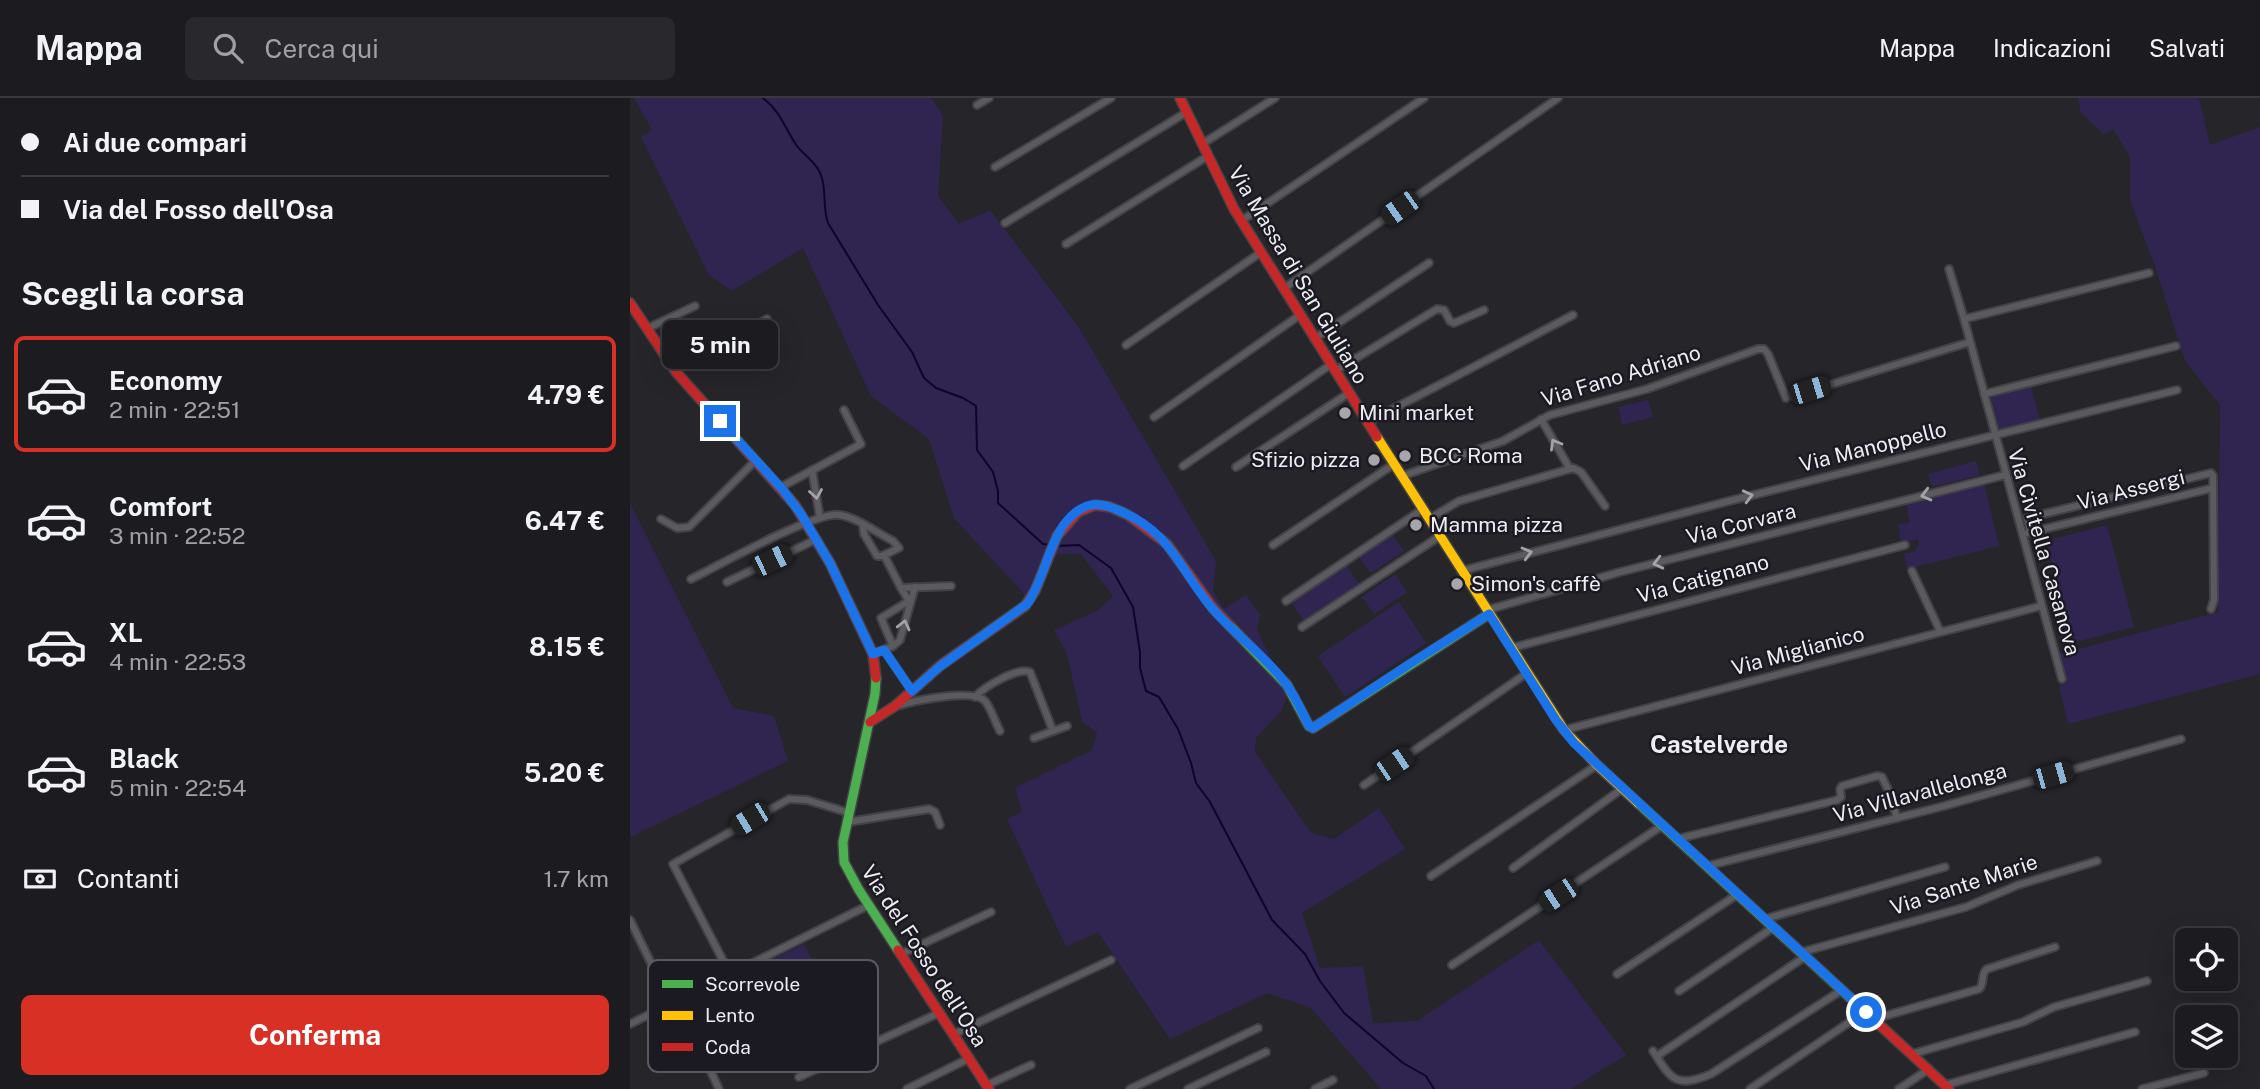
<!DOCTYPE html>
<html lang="it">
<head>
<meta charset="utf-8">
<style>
  :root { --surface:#1c1c20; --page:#29292d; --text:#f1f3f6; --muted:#a0a1a5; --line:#3a3a3e; --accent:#d93025 }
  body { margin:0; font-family:"Public Sans",sans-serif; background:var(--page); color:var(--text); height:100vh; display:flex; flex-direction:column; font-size:26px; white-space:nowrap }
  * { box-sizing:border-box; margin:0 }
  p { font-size:23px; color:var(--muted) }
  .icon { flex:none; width:38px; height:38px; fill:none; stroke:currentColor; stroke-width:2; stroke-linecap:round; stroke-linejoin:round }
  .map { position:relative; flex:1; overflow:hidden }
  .details { display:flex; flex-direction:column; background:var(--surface); width:630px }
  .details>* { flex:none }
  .hud { display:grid; align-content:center; height:154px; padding:0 21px; background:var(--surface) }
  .controls { position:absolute; left:1545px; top:830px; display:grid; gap:14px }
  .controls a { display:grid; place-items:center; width:63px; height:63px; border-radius:10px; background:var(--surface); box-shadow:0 7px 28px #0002,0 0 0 2px var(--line); font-size:35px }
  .end { position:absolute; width:32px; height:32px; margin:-16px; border:9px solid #1a73e8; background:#fff; box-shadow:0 0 0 4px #fff }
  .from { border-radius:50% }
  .bubble { position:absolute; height:49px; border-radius:10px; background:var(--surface); box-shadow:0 7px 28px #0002,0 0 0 2px var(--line); font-size:23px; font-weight:700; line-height:49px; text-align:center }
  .car { position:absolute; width:21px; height:42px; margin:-21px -10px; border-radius:9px; box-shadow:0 0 5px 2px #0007; background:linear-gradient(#222 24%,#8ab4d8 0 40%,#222 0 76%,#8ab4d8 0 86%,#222 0) }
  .hud b { display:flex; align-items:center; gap:24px; height:66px; font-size:26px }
  .hud b+b { border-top:2px solid var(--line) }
  .hud i { width:18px; height:18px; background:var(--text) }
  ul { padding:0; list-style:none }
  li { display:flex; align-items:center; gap:21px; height:116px; margin:0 14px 10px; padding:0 7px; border:4px solid transparent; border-radius:10px }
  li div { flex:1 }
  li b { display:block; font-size:26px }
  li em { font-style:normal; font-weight:700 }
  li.current { border-color:var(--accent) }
  li>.icon { width:63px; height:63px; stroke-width:1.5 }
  h2 { padding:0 21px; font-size:32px; line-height:84px }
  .pay { display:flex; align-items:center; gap:18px; height:77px; padding:0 21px; font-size:26px }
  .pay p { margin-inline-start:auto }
  .action { display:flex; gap:14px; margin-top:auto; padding:14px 21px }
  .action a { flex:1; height:80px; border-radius:10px; background:var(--accent); color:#fff; font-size:28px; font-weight:700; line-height:80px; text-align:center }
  header { display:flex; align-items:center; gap:42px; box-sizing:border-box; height:98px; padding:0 35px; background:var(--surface); border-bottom:2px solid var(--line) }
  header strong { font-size:33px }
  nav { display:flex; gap:38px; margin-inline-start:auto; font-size:24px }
  .search { width:490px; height:63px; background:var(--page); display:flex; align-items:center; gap:18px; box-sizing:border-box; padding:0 24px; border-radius:10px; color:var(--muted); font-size:26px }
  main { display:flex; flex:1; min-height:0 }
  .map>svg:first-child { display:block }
  .green { fill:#302551 }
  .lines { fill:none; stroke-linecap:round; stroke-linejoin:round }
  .stream { stroke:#10032a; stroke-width:2 }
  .street-casing { stroke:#434347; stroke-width:10 }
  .fast-casing { stroke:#434347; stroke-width:12 }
  .slow-casing { stroke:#434347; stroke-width:12 }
  .jam-casing { stroke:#434347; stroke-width:12 }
  .street { stroke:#5b5a5e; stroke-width:6 }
  .fast { stroke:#4caf50; stroke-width:9 }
  .slow { stroke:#ffc107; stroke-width:9 }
  .jam { stroke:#c62828; stroke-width:9 }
  .oneway { stroke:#a4a3a8 }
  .route { stroke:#1a73e8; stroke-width:9 }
  .poi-dot { fill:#a6a6ac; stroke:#1b1a22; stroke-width:2.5 }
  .labels { text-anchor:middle; stroke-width:5; stroke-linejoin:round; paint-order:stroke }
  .street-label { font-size:21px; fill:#ececf2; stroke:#1b1a22 }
  .poi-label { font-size:21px; fill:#ececf2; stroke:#1b1a22; text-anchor:start }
  .quarter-label { font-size:24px; font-weight:bold; fill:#ececf2; stroke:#1b1a22 }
  .key { fill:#1b1a22; stroke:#5a5960; stroke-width:2 }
  .key-label { font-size:19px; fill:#ececf2 }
</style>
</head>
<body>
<header>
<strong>Mappa</strong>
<div class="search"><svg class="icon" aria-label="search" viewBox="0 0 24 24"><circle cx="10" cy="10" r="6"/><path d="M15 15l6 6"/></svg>Cerca qui</div>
<nav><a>Mappa</a><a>Indicazioni</a><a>Salvati</a></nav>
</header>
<main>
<section class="details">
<div class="hud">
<b><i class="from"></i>Ai due compari</b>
<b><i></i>Via del Fosso dell'Osa</b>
</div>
<h2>Scegli la corsa</h2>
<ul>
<li class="current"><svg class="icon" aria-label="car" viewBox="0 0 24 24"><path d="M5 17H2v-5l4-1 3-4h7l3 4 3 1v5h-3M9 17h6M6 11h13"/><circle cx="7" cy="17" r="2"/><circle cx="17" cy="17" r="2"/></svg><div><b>Economy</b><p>2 min · 22:51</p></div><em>4.79 €</em></li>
<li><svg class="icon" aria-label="car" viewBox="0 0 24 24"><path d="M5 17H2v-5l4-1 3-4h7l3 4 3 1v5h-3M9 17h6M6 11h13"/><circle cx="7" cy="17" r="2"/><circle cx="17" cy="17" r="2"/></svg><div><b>Comfort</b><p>3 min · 22:52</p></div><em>6.47 €</em></li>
<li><svg class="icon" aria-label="car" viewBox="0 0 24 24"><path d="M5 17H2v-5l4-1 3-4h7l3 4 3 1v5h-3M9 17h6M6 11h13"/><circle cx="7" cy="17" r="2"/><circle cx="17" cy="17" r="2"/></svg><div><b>XL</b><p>4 min · 22:53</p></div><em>8.15 €</em></li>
<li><svg class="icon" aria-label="car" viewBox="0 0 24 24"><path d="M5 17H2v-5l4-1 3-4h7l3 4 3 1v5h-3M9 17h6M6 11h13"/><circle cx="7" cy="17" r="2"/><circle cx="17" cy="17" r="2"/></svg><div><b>Black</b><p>5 min · 22:54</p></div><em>5.20 €</em></li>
</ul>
<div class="pay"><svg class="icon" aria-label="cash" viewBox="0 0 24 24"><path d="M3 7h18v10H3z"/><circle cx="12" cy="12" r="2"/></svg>Contanti<p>1.7 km</p></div>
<div class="action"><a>Conferma</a></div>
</section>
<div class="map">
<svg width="1630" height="991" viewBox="0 0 1630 991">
  <rect width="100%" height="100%" fill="#25252a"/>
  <g class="green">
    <polygon points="4,0 302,0 313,19 308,98 329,126 360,112 448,228 586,463 583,493 594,511 616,497 630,517 627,532 658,595 651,613 626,640 625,654 681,735 704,741 749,710 775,751 672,815 690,870 733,868 743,925 787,923 909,842 996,957 941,991 751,991 680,909 637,895 540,941 468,834 436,849 377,721 392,714 385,690 462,652 467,635 452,623 437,556 424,532 467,513 483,498 451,456 416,456 398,500 324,420 299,341 241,298 173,150 102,193 79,177 11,39 22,32"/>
    <polygon points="1448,0 1569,0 1580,47 1630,29 1630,576 1438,626 1429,587 1437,585 1430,556 1588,514 1590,307 1555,263 1526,171 1500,102 1500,59 1483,31 1474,36 1451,15"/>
    <polygon points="1401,289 1410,322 1369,332 1361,299"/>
    <polygon points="1018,302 1023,319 992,327 988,309"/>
    <polygon points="1346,363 1350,377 1302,389 1298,376"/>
    <polygon points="1354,385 1369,448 1277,471 1274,455 1284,454 1289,447 1288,441 1271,446 1268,427 1280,424 1276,405"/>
    <polygon points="0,405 103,610 144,618 158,663 0,739"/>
    <polygon points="1477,427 1504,529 1442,545 1416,443"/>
    <polygon points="762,436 774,453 741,475 729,459"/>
    <polygon points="716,467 730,487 674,524 661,504"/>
    <polygon points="765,476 777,494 744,516 732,499"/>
    <polygon points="769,504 796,545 715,599 688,558"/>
    <polygon points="174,846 192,882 169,894 161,877 152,882 142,861"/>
  </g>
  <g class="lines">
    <g class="stream">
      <path d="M133,0c20,16 21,30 34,48 8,10 20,17 24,29 6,16 1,31 7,48l50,82 34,47 12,26 12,10 27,10 13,8 1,44 16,22 5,19v12l45,41 8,1"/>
      <polyline points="426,448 449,447 481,470 503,509 510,554 510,570 516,593 529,599 548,631 561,665 566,685 580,704 642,822 675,856 690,883 714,915 773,965 796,978 804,991"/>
    </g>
    <g class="street-casing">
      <g id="street">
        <polyline points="347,7 359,0"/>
        <polyline points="572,46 645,0"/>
        <polyline points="365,69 481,0"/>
        <polyline points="611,123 794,0"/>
        <polyline points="375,125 557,14"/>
        <polyline points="436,146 578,58"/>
        <polyline points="1319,171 1334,221"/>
        <polyline points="653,191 928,0"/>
        <polyline points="16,231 65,208"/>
        <polyline points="684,241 799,165"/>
        <polyline points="496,247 630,155"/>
        <polyline points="43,271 137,221"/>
        <polyline points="705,273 807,211 814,212 820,223 824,225 854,212"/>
        <polyline points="1354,296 1546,248"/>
        <polyline points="1163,298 1340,244"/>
        <polyline points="524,319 670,217"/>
        <polyline points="911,321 940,371"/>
        <polyline points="738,324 943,217"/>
        <polyline points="553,368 700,267"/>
        <polyline points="606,369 719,295"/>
        <polyline points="182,372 190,420"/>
        <polyline points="772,378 873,343 920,317 1017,291 1128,251 1134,251 1138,256 1156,300"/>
        <polyline points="151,389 231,346 214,312"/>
        <polyline points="31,421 47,430 59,429 126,362"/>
        <polyline points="799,421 829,403 943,370 951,374 975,408"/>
        <polyline points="1397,435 1583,390"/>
        <polyline points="1401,435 1397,420 1581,375 1583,378 1584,502 1581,511"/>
        <polyline points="643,447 764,366"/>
        <polyline points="254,457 271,490"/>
        <polyline points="831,473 1099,403 1547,292"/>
        <polyline points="1282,473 1310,533"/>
        <path d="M61,481c25,-12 126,-69 149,-64 18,3 37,18 53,26l6,7 -17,8h-5l-13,-22 -1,-8"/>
        <polyline points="97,484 187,441"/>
        <polyline points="279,503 271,490 321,488"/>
        <polyline points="656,503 793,411"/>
        <polyline points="857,512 990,474 1375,377"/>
        <polyline points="672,529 810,438"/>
        <polyline points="263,548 251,520 279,503"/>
        <polyline points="881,550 1275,447"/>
        <polyline points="254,552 282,593"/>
        <polyline points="243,556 263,548 270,542 285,489"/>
        <polyline points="1432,581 1334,221 1519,175"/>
        <path d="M345,599c9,-10 42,-30 55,-25l23,59 -19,7"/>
        <path d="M267,608c16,-5 76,-18 88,-5 6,7 10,21 15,30"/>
        <polyline points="934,632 1411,508"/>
        <polyline points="423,633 437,628"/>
        <polyline points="734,687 897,575"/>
        <polyline points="218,724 299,711 305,714 310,727"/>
        <polyline points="1047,741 1207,702 1211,699 1210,691 1212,688 1247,678 1252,679 1260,696 1267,720"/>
        <polyline points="1077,768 1314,708 1551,641"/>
        <polyline points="883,770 993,690"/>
        <polyline points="801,778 967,667"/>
        <polyline points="1135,821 1315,769"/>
        <polyline points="0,822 41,906"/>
        <polyline points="1172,854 1336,809 1388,787 1467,763"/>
        <polyline points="271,856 361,814"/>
        <polyline points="822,867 1033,727"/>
        <polyline points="105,874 129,921"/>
        <polyline points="100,876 43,766 159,701 177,702 220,715"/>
        <polyline points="987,876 1108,796"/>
        <polyline points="1049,893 1144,829"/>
        <polyline points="48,903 89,991"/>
        <path d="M1244,921l105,-30c6,-5 1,-15 8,-20l68,-22"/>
        <polyline points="0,926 239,807"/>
        <polyline points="324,936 481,862"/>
        <path d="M1023,953c18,28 23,38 58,23l131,-84"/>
        <polyline points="1282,956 1393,924 1424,909 1517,883"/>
        <polyline points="1027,958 1176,858"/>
        <polyline points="169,979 309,915"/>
        <polyline points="357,987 401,967"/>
        <polyline points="1315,987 1505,934"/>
        <polyline points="277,991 340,960"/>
        <polyline points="500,991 628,930"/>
        <polyline points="558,991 636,954"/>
        <polyline points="685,991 703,982"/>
        <polyline points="1120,991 1236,913"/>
        <polyline points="1269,991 1299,971"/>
        <polyline points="1512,991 1574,975"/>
      </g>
    </g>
    <g class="fast-casing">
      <g id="fast">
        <polyline points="601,529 657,587 679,628 683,630 859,516"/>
        <polyline points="246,580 245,596 213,744 214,764 229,792 268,852"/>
        <polyline points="1008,705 1227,906"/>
      </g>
    </g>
    <g class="slow-casing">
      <polyline id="slow" points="747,339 934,632 967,667 1008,705"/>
    </g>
    <g class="jam-casing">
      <g id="jam">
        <polyline points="550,0 604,111 747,339"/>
        <polyline points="0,205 46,274 165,407 200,465 243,556 246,580"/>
        <polyline points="240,624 265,608 311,567 395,508 405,493 427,438 448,414 465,407 480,409 498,417 537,446 583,510 601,529"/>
        <polyline points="268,852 359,991"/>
        <polyline points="1227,906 1319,991"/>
      </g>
    </g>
    <use href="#street" class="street"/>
    <use href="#fast" class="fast"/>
    <use href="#slow" class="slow"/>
    <use href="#jam" class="jam"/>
  </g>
  <defs><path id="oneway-chevron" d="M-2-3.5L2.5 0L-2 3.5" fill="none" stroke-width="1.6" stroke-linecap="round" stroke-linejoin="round" transform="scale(1.75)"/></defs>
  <g class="oneway">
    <use href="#oneway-chevron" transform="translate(925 346) rotate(-120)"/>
    <use href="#oneway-chevron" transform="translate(186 396) rotate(81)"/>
    <use href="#oneway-chevron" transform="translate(1296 397) rotate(165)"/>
    <use href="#oneway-chevron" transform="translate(1118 398) rotate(-14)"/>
    <use href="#oneway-chevron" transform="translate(897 455) rotate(-15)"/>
    <use href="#oneway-chevron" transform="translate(1028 465) rotate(166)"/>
    <use href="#oneway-chevron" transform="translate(274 527) rotate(-76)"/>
  </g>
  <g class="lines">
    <path class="route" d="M90,323l63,69 18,24 29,49 43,91 11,-4 28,41 27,-24 88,-63c21,-28 23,-84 60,-98 10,-4 22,0 31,4 55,23 60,58 94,98 23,27 53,47 74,76 10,13 16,28 23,42l4,2 98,-65 78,-49 67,106 18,23 292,269"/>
  </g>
  <g class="poi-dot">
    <circle cx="715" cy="315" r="7"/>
    <circle cx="775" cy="358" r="7"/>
    <circle cx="744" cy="362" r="7"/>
    <circle cx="786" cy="427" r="7"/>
    <circle cx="827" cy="486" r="7"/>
  </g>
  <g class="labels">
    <g class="street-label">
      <text transform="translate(668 177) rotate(59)" y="7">Via Massa di San Giuliano</text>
      <text transform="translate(991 278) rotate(-17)" y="7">Via Fano Adriano</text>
      <text transform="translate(1243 349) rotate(-14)" y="7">Via Manoppello</text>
      <text transform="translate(1501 392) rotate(-14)" y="7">Via Assergi</text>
      <text transform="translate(1111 426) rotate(-14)" y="7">Via Corvara</text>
      <text transform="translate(1414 454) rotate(74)" y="7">Via Civitella Casanova</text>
      <text transform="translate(1073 481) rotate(-15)" y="7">Via Catignano</text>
      <text transform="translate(1168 553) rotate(-15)" y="7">Via Miglianico</text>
      <text transform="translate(1290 695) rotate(-15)" y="7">Via Villavallelonga</text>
      <text transform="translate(1334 787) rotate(-18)" y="7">Via Sante Marie</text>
      <text transform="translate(294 858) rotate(57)" y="7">Via del Fosso dell'Osa</text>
    </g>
    <g class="poi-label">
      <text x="729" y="322">Mini market</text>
      <text x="789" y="365">BCC Roma</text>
      <text x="730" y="369" text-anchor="end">Sfizio pizza</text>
      <text x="800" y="434">Mamma pizza</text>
      <text x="841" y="493">Simon's caffè</text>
    </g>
    <g class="quarter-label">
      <text x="1089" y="655">Castelverde</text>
    </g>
  </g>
  <rect x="18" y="862" width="230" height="112" rx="10" class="key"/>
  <rect x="32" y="882" width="31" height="8" fill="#4caf50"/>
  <rect x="32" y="913" width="31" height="9" fill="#ffc107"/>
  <rect x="32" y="945" width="31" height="8" fill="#c62828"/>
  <g class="key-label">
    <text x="75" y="893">Scorrevole</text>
    <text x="75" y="924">Lento</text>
    <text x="75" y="956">Coda</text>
  </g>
</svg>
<div class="controls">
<a><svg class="icon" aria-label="locate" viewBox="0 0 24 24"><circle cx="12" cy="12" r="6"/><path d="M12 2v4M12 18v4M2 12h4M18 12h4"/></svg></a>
<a><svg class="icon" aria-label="layers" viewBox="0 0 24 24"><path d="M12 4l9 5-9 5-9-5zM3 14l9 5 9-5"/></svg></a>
</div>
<i class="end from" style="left:1236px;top:914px"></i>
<i class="end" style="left:90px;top:323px"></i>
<div class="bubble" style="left:32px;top:222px;width:116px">5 min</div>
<i class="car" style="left:770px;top:110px;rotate:235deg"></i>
<i class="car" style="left:1180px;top:292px;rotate:73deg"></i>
<i class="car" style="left:142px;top:462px;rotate:64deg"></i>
<i class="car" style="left:764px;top:666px;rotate:56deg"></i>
<i class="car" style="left:1423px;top:677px;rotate:74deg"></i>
<i class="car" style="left:120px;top:721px;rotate:239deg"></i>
<i class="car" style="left:928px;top:797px;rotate:237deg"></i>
</div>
</main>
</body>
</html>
